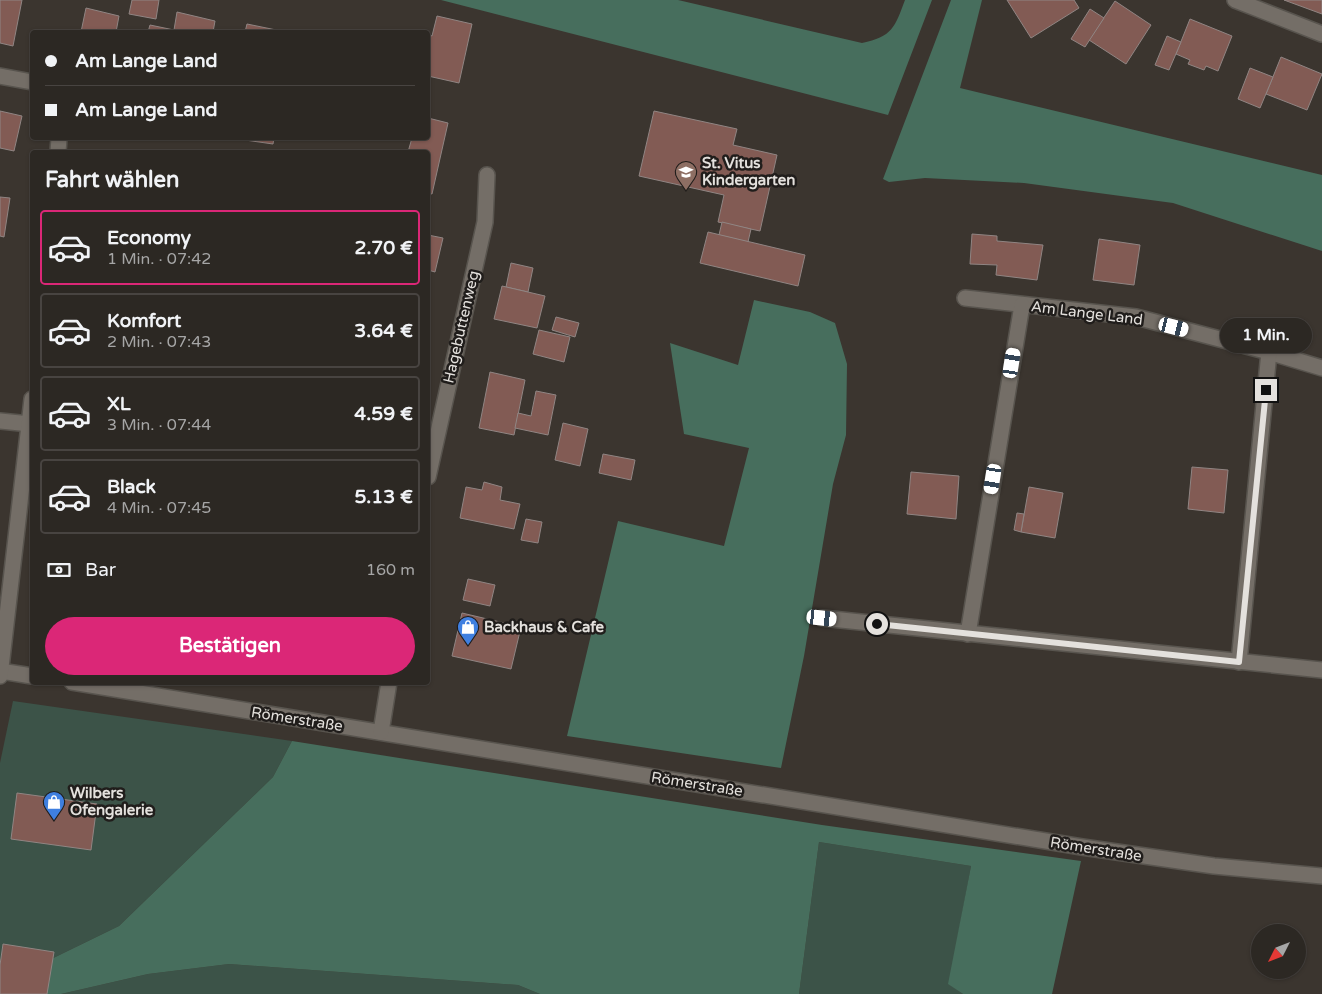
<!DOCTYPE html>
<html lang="de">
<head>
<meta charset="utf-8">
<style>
  :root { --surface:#2c2823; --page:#383430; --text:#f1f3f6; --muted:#a6a6a6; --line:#484441; --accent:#db2777 }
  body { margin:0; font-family:"Varela Round",sans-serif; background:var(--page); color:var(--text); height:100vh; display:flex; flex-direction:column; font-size:19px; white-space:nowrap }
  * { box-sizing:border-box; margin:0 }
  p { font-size:16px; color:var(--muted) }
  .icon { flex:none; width:28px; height:28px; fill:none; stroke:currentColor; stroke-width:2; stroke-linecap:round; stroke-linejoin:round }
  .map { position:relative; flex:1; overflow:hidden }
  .details { position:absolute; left:30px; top:150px; width:400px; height:535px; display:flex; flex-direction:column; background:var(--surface); border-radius:5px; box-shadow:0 1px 4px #0004,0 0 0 1px var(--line) }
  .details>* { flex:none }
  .guide { position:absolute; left:30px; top:30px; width:400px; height:110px; border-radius:5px; box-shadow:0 1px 4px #0004,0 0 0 1px var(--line); display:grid; align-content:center; height:110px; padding:0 15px; background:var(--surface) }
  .needle { width:32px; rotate:228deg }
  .fabs { position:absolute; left:1251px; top:924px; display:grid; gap:10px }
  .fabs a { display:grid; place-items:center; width:55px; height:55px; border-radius:50%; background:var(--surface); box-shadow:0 1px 4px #0004,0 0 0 1px var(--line); font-size:25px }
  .end { position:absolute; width:22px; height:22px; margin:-11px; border:6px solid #e4e1dd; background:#111; box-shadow:0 0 0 2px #111 }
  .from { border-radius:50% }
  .bubble { position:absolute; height:35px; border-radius:18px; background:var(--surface); box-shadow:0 1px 4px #0004,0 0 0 1px var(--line); font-size:16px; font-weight:800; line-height:35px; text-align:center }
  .car { position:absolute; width:15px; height:30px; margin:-15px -8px; border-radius:6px; box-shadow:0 0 4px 1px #0007; background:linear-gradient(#fff 24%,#345 0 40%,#fff 0 76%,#345 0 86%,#fff 0) }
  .guide b { display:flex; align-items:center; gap:18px; height:48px; font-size:19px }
  .guide b+b { border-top:1px solid var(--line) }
  .guide i { width:12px; height:12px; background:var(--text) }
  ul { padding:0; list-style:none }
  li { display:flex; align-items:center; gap:15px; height:75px; margin:0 10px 8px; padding:0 5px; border:2px solid var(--line); border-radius:5px }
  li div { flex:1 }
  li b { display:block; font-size:19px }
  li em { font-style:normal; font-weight:800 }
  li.active { border-color:var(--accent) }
  li>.icon { width:45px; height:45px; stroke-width:1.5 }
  h2 { padding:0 15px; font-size:22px; line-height:60px }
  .pay { display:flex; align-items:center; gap:12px; height:55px; padding:0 15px; font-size:19px }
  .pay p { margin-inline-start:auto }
  .cta { display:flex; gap:10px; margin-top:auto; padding:10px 15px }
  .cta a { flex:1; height:58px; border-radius:30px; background:var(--accent); color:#fff; font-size:20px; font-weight:800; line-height:58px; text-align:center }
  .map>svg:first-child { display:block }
  .green { fill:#3c5348 }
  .forest { fill:#476e5d }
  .building { fill:#825b54; stroke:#908583 }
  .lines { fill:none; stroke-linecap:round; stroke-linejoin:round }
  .minor-casing { stroke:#58544e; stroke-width:18 }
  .minor { stroke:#746e67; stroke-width:15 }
  .route { stroke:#e4e1dd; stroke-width:6 }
  .labels { text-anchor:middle; stroke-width:5; stroke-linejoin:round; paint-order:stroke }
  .poi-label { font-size:15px; font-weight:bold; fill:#e4e1dd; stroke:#201d1b; text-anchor:start }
  .street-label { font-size:15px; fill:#e4e1dd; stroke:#201d1b }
</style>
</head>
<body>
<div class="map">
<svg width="1322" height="994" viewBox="0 0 1322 994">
  <rect width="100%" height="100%" fill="#3b352f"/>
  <g class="green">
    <polygon points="13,701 292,741 273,777 119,926 0,984 0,763"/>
    <polygon points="819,842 971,866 949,984 963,994 799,994"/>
    <polygon points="229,964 518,985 540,994 61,994 148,974"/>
  </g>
  <g class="forest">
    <path d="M441,0h237l184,43c30,-6 33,-16 43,-43h27l-44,115z"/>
    <polygon points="951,0 982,0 960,88 1322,175 1322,251 1173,203 1024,183 925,178 889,182 883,179"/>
    <polygon points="754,300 810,312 835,323 847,364 846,435 833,484 804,656 781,768 567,736 618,521 724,546 749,448 684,434 670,343 738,365"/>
    <polygon points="292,741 822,825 1081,861 1052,994 963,994 948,984 971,866 819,842 799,994 540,994 518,985 229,964 148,974 61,994 0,994 0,984 119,926 273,777"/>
  </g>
  <g class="building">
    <polygon points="0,0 22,0 13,46 0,43"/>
    <polygon points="132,0 159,0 156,19 129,14"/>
    <polygon points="1007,0 1074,0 1079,8 1031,38"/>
    <polygon points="1284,0 1322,0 1322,14"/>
    <polygon points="1115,1 1151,25 1126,64 1089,40"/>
    <polygon points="86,8 119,16 116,32 81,32"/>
    <polygon points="1090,9 1104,18 1085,47 1071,39"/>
    <polygon points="177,12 215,21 213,32 148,32 150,25 174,30"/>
    <polygon points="437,16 472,24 459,83 428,76 428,34 432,36"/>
    <polygon points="1190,19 1232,36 1218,71 1206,66 1204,70 1188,64 1190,60 1176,54"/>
    <polygon points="247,24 286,32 245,32"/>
    <polygon points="1167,36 1181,42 1169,70 1155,65"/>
    <polygon points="1281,57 1322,74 1307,110 1266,94"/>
    <polygon points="1250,68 1273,77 1260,108 1238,99"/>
    <polygon points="0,111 22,116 14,151 0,148"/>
    <polygon points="654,111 737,129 733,145 777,155 760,231 718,222 724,195 639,176"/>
    <polygon points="428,118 448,123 432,194 428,193 428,152 408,152 412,138 428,138"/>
    <polygon points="231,138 274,138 273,144"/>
    <polygon points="0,197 10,198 4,237 0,236"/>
    <polygon points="722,222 751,229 748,242 719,235"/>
    <polygon points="708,232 805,255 798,286 700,263"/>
    <polygon points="972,234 997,236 997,241 1043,245 1037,280 996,275 997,265 970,264"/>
    <polygon points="428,235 443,238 435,272 428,270"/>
    <polygon points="1099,239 1140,245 1134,285 1093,280"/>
    <polygon points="511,263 533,268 528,292 506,287"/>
    <polygon points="502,286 545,296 537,328 494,319"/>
    <polygon points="556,317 579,323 575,337 552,330"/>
    <polygon points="539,330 570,337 564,362 533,354"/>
    <polygon points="490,372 525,380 514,435 479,428"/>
    <polygon points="536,391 556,395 548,435 515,428 518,413 531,416"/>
    <polygon points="563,423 588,429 580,466 555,460"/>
    <polygon points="603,454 635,460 631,480 599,473"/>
    <polygon points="1192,467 1228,470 1224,513 1188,509"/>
    <polygon points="911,472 959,476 956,519 907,514"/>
    <polygon points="484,482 502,487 500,500 520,504 514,529 460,518 466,487 482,490"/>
    <polygon points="1029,487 1063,493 1055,538 1021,532"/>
    <polygon points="1017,513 1024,514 1021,532 1014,530"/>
    <polygon points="526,519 542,522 538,543 521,540"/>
    <polygon points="468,579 495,585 490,606 463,600"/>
    <polygon points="462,613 521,627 511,669 452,656"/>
    <polygon points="17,793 97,804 91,850 11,839"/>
    <polygon points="3,944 54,952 47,994 0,994 0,965"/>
  </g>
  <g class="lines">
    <g class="minor-casing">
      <g id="minor">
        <polyline points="1235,0 1322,34"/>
        <polyline points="0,76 32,82"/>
        <polyline points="58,152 59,138"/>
        <polyline points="965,298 1136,317 1269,352 1322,368"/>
        <polyline points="0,421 30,424"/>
        <polyline points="428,477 485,222 487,175"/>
        <polyline points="822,618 1322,670"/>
        <polyline points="968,634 1022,305"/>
        <polyline points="1239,662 1269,352"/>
        <polyline points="0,671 32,676"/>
        <polyline points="0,676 32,399"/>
        <polyline points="72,682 1082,847 1214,866 1322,876"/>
        <polyline points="381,732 389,682"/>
      </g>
    </g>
    <use href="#minor" class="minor"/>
  </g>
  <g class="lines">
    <polyline class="route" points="877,624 1239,662 1266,390"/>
  </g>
  <defs>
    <g id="school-pin" transform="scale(1.125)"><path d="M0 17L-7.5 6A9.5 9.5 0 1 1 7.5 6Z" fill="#8d6e63" stroke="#201d1b"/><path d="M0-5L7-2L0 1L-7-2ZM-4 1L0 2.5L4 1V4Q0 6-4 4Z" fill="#fff"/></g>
    <g id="shop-pin" transform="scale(1.125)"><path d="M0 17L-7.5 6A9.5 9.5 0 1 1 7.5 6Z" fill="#3f7fe0" stroke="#201d1b"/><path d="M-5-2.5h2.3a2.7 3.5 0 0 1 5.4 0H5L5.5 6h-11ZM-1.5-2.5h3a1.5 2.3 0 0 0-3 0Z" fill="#fff"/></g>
  </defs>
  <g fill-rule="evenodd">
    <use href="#school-pin" x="686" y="172"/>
    <use href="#shop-pin" x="468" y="627"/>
    <use href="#shop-pin" x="54" y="802"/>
  </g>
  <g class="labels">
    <g class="poi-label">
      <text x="702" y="168">St. Vitus<tspan x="702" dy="17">Kindergarten</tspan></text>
      <text x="484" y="632">Backhaus &amp; Cafe</text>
      <text x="70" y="798">Wilbers<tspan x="70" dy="17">Ofengalerie</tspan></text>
    </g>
    <g class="street-label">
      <text transform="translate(1087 313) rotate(7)" y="5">Am Lange Land</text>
      <text transform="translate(461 327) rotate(-77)" y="5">Hagebuttenweg</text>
      <text transform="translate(297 719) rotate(9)" y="5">Römerstraße</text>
      <text transform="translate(697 784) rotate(9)" y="5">Römerstraße</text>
      <text transform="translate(1096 849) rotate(9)" y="5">Römerstraße</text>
    </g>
  </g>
</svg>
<div class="fabs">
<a><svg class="needle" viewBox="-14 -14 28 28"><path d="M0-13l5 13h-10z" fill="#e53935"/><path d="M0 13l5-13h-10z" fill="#a6a6a6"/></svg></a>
</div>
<i class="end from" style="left:877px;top:624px"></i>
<i class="end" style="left:1266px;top:390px"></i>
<div class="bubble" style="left:1220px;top:318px;width:92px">1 Min.</div>
<i class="car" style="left:1174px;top:327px;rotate:104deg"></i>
<i class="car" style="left:1012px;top:363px;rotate:9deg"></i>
<i class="car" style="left:993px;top:479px;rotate:189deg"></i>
<i class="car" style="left:822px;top:618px;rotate:96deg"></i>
<div class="guide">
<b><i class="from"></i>Am Lange Land</b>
<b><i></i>Am Lange Land</b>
</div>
<section class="details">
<h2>Fahrt wählen</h2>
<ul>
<li class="active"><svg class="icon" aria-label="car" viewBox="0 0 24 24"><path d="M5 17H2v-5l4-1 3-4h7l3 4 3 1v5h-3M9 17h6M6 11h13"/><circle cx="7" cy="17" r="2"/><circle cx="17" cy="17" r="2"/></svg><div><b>Economy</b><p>1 Min. · 07:42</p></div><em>2.70 €</em></li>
<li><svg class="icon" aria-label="car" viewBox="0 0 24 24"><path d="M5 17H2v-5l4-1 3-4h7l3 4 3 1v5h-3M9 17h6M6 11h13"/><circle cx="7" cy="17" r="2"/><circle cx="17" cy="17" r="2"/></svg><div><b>Komfort</b><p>2 Min. · 07:43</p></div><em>3.64 €</em></li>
<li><svg class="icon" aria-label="car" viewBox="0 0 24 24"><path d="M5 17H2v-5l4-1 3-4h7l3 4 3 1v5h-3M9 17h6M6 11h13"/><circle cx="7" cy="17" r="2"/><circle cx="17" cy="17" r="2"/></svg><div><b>XL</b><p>3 Min. · 07:44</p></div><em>4.59 €</em></li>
<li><svg class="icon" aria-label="car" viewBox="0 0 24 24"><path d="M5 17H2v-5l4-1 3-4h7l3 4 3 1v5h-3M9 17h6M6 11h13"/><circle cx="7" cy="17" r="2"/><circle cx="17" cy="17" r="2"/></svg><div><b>Black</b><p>4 Min. · 07:45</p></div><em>5.13 €</em></li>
</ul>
<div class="pay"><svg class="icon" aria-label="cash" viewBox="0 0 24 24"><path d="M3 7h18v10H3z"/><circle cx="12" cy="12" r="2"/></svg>Bar<p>160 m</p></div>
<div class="cta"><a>Bestätigen</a></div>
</section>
</div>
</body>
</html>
